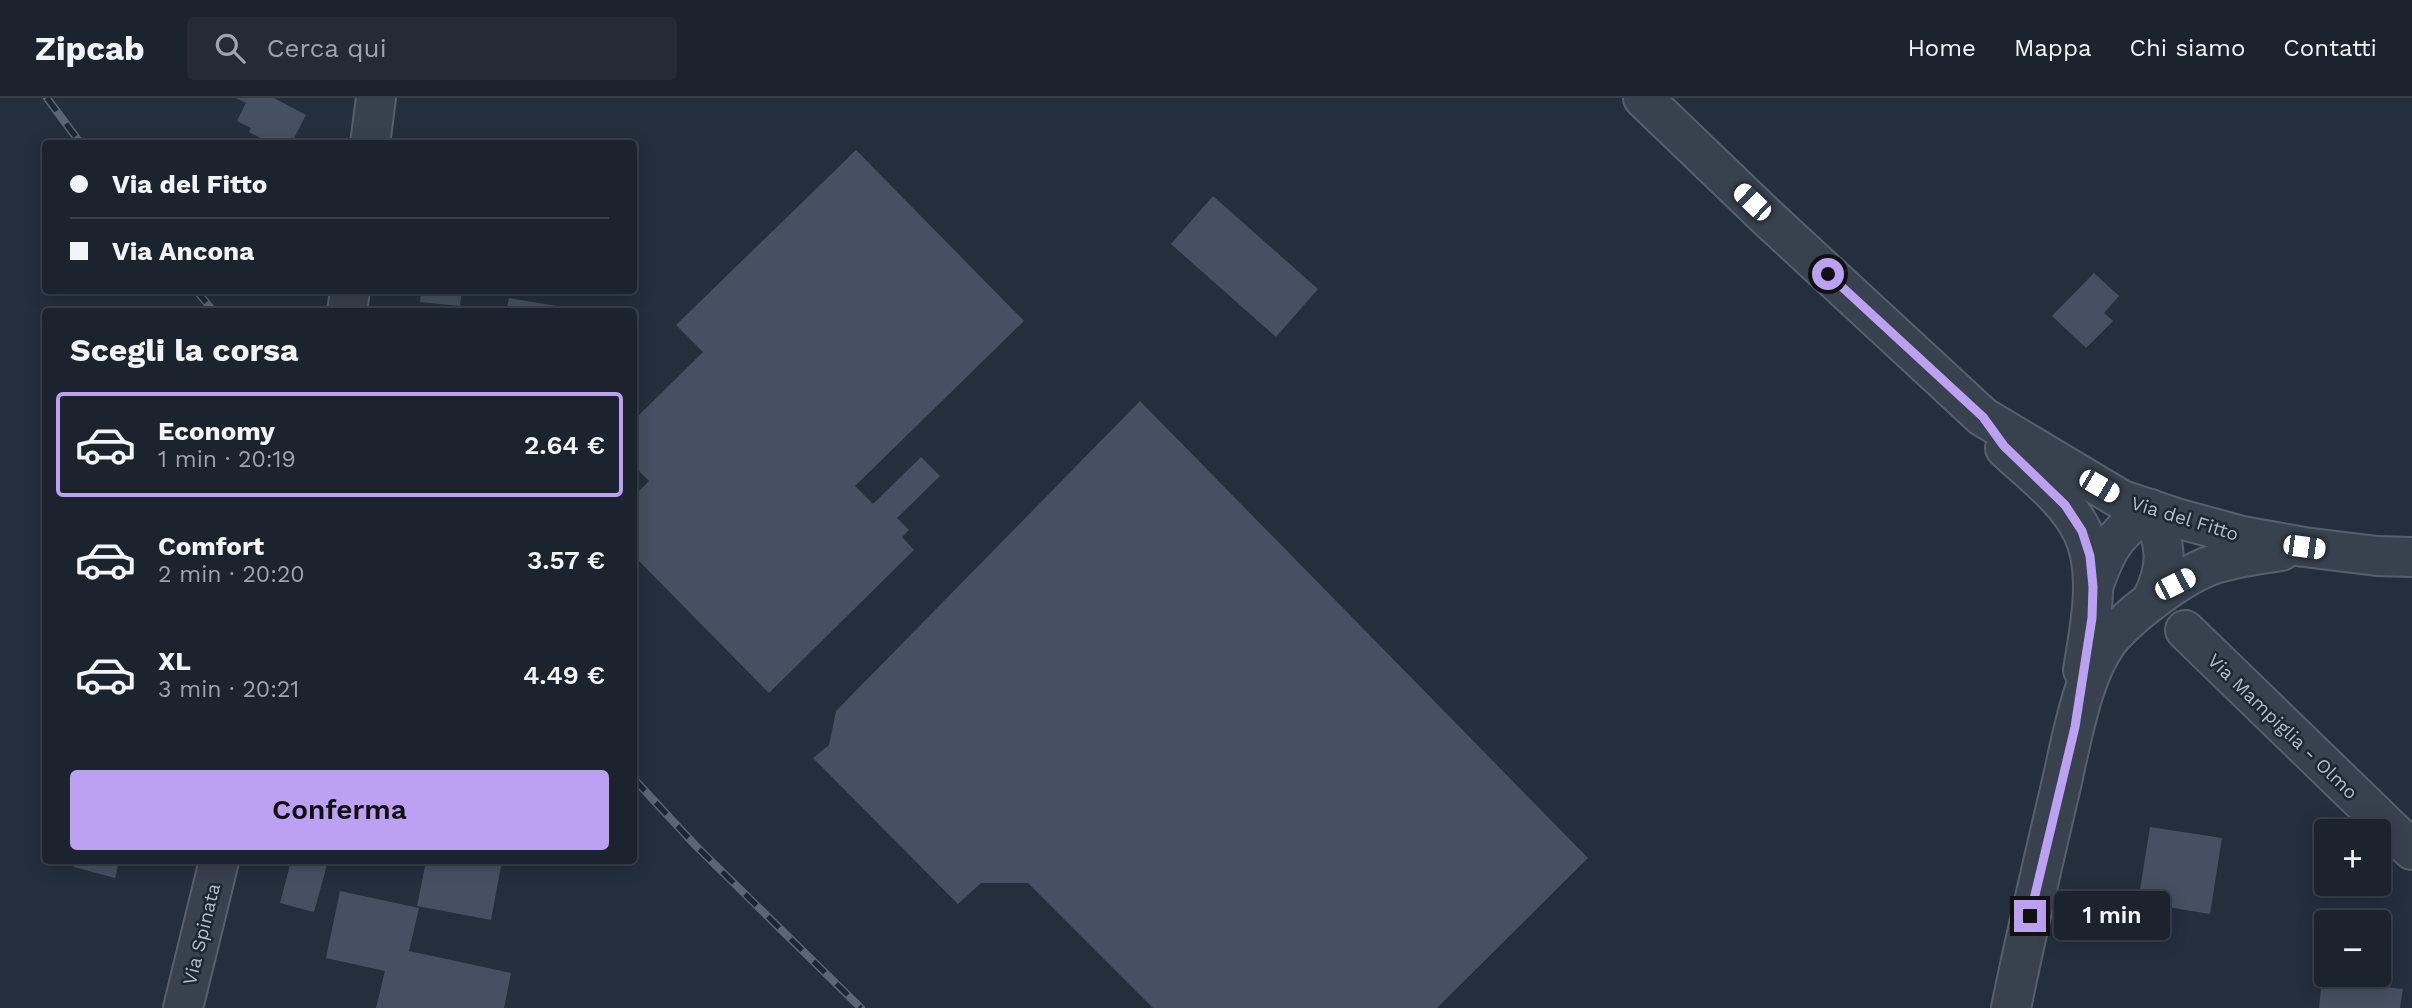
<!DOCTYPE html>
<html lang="it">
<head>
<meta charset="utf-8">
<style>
  :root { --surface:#1b232e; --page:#242b36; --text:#f1f3f6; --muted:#a0a4aa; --line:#39404a; --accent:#bca0f2 }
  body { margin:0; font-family:"Work Sans",sans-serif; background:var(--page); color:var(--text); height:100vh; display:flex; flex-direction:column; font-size:26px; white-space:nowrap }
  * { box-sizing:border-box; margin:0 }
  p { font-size:23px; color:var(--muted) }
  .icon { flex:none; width:38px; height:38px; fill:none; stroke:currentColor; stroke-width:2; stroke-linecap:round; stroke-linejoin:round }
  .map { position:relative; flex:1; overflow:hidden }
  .drawer { position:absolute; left:42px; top:210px; width:595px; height:556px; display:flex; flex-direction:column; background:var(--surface); border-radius:7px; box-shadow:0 4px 18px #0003,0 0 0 2px var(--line) }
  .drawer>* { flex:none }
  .guide { position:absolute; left:42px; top:42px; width:595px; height:154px; border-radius:7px; box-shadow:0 4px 18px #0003,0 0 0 2px var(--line); display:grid; align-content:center; height:154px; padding:0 28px; background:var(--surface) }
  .tools { position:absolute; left:2314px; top:721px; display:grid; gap:14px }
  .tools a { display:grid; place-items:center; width:77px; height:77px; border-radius:7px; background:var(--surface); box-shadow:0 4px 18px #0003,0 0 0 2px var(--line); font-size:35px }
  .end { position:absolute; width:32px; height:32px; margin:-16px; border:9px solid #bca0f2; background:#111; box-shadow:0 0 0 4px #111 }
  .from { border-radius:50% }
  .bubble { position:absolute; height:49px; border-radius:7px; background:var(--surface); box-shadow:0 4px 18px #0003,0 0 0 2px var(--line); font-size:23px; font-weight:600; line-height:49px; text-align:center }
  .car { position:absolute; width:21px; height:42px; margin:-21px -10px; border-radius:9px; box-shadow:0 0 5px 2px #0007; background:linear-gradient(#fff 24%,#345 0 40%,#fff 0 76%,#345 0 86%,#fff 0) }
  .guide b { display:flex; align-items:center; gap:24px; height:66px; font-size:26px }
  .guide b+b { border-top:2px solid var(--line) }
  .guide i { width:18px; height:18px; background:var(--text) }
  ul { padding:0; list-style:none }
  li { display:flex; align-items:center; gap:21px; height:105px; margin:0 14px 10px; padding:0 14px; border:4px solid transparent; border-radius:7px }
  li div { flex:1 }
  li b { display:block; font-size:26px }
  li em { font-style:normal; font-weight:600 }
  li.selected { border-color:var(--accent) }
  li>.icon { width:63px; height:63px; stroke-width:1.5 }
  h2 { padding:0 28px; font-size:32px; line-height:84px }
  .action { display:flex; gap:14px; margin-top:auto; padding:14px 28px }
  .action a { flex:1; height:80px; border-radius:7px; background:var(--accent); color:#111; font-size:28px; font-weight:600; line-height:80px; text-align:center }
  header { display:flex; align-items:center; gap:42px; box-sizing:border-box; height:98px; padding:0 35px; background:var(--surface); border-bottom:2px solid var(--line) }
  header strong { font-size:33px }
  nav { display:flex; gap:38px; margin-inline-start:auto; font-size:24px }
  .search { width:490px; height:63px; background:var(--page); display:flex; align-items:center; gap:18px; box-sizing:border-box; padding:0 24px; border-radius:7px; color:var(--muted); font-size:26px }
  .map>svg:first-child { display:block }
  .building { fill:#455162 }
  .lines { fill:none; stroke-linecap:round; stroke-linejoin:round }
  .minor-casing { stroke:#565f6c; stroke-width:42 }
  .minor { stroke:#38414e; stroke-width:38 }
  .rail-casing { stroke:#5a6575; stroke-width:8 }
  .rail { stroke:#1d2633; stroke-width:5; stroke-dasharray:16; stroke-linecap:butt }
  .route { stroke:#bca0f2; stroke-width:9 }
  .labels { text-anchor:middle; stroke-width:5; stroke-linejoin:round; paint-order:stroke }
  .street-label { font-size:19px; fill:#b4bcc9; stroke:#1d2633 }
</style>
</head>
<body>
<header>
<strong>Zipcab</strong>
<div class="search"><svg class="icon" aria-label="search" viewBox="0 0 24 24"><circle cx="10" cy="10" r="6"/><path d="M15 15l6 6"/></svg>Cerca qui</div>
<nav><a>Home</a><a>Mappa</a><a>Chi siamo</a><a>Contatti</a></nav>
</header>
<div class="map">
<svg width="2412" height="910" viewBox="0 0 2412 910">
  <rect width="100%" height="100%" fill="#242f3e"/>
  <g class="building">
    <polygon points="236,0 274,0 306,17 291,46 272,46 249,34 251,30 237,23 246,5"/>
    <polygon points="856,52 1024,223 855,388 873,406 921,359 940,378 897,420 909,432 902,439 914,452 769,595 634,458 634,398 649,383 634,368 634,322 703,254 676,227"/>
    <polygon points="1213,98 1318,191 1276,239 1171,146"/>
    <polygon points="2094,175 2119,198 2104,215 2113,223 2086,250 2052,218"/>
    <polygon points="421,192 462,192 460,208 420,204"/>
    <polygon points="509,200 580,212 580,214 506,214"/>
    <polygon points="1140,303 1588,760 1437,910 1153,910 1028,785 981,785 958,806 813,660 829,647 836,613"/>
    <polygon points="2150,729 2222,740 2210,816 2138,804"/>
    <polygon points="75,763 119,763 115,780 74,769"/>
    <polygon points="291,763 328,763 314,814 280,805"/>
    <polygon points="426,763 502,763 491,822 417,808"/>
    <polygon points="340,793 419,810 409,853 511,875 504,910 376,910 385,873 326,860"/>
    <polygon points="2322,882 2403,891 2400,910 2319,910"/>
  </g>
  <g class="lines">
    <g class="minor-casing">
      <g id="minor">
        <polyline points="1643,0 1770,122 1983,319 2122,402 2176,420 2242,438 2304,449 2377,458 2412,459"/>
        <polyline points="370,46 376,0"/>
        <polyline points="347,214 350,192"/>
        <path d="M2005,350c26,25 61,50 77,83 20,40 8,96 1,139"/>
        <path d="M2150,411c17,35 19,57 1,92"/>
        <path d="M2093,489c14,-40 22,-53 57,-78"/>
        <polyline points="2185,532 2412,752"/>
        <polyline points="183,910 219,763"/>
        <path d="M2011,910c15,-73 32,-146 49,-218 11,-46 22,-120 53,-155 23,-25 73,-63 105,-72 20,-6 42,-9 63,-12"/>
      </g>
    </g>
    <use href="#minor" class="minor"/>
    <g class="rail-casing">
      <g id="rail">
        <polyline points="47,0 81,46"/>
        <polyline points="196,192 214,214"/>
        <polyline points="634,681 695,747 861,910"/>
      </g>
    </g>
    <use href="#rail" class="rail"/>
  </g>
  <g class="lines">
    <polyline class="route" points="1828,176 1983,319 2004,348 2065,407 2082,433 2090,458 2093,489 2092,520 2075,629 2030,818"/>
  </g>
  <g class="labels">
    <g class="street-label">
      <text transform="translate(2185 420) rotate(17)" y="7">Via del Fitto</text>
      <text transform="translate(2283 628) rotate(44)" y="7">Via Mampiglia - Olmo</text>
      <text transform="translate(201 836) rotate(-76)" y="7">Via Spinata</text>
    </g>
  </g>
</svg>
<div class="tools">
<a>+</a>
<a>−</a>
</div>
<i class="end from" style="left:1828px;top:176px"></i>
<i class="end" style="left:2030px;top:818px"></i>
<div class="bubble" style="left:2054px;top:793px;width:116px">1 min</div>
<i class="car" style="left:1752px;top:104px;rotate:314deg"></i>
<i class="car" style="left:2099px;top:388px;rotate:120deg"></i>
<i class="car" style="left:2304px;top:449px;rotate:98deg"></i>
<i class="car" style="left:2175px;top:486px;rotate:63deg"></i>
<div class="guide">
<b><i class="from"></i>Via del Fitto</b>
<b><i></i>Via Ancona</b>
</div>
<section class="drawer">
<h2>Scegli la corsa</h2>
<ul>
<li class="selected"><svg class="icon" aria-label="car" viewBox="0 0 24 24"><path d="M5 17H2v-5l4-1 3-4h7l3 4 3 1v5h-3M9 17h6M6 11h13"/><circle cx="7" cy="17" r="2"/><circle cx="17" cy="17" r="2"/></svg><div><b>Economy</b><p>1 min · 20:19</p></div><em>2.64 €</em></li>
<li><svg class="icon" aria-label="car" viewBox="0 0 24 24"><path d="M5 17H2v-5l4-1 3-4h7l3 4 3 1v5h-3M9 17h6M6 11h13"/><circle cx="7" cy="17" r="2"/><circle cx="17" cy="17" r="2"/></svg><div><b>Comfort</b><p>2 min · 20:20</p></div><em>3.57 €</em></li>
<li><svg class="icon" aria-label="car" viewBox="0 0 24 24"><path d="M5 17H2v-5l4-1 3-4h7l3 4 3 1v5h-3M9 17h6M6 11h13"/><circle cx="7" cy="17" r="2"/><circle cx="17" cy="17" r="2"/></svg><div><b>XL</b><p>3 min · 20:21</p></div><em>4.49 €</em></li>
</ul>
<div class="action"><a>Conferma</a></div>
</section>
</div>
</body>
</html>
